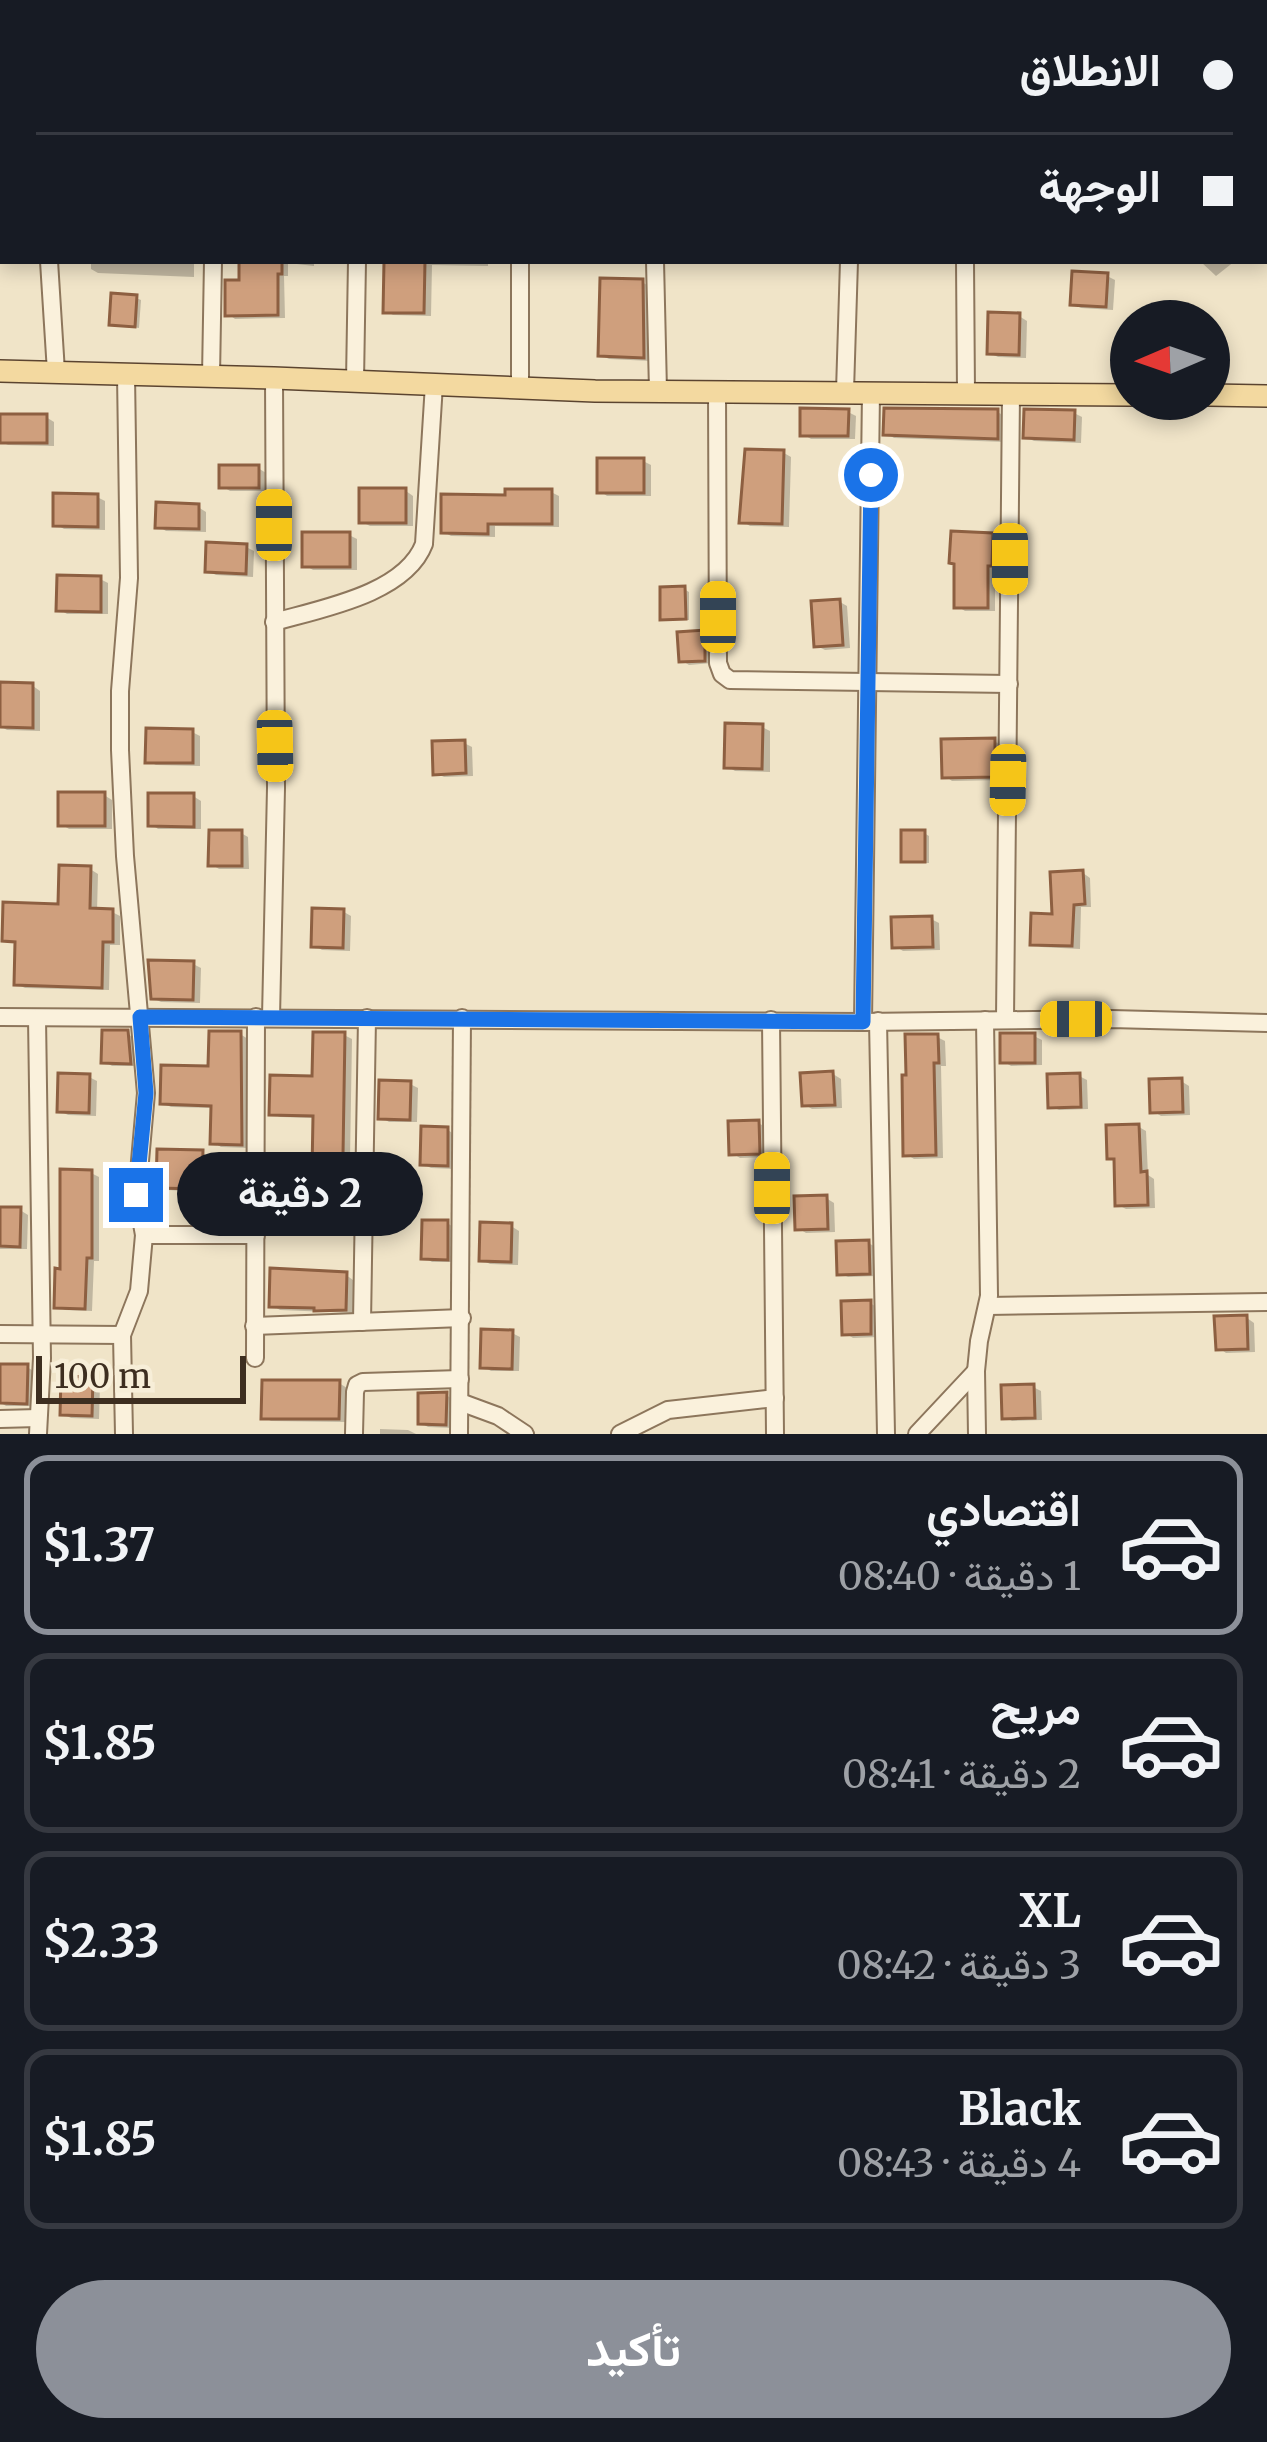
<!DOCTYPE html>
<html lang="ar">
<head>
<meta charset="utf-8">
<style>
  :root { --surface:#171b24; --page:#20242c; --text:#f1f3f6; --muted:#9ea1a6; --line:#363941; --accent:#8c9099 }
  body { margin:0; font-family:Merriweather,Vazirmatn,serif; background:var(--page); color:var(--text); direction:rtl; height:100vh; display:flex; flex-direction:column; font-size:45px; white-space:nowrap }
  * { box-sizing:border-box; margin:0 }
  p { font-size:39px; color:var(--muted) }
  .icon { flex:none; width:66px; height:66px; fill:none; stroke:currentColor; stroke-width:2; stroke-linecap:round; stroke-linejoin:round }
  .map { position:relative; height:1434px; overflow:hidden; direction:ltr }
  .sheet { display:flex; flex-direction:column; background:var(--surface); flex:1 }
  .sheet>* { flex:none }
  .top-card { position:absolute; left:0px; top:0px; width:1269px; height:264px; box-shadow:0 6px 18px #0003; direction:rtl; display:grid; align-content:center; height:264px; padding:0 36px; background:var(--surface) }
  .needle { width:78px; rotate:268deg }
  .buttons { position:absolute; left:1110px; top:300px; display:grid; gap:24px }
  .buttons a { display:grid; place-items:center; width:120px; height:120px; border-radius:50%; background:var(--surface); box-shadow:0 6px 18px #0003; font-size:60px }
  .scale { position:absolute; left:36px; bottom:30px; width:210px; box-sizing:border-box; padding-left:12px; border:6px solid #3d2e20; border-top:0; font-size:33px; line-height:42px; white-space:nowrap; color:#3d2e20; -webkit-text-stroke:9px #f7eed8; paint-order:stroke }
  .end { position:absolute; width:54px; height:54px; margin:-27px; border:15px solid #1a73e8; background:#fff; box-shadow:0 0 0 6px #fff }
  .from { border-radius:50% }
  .bubble { position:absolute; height:84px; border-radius:42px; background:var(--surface); box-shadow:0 6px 18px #0003; font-size:39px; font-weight:700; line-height:84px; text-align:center; direction:rtl }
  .car { position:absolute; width:36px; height:72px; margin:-36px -18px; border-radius:15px; box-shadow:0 0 9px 3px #0007; background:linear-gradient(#f5c518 24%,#345 0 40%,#f5c518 0 76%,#345 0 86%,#f5c518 0) }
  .top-card b { display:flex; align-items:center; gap:42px; height:114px; font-size:45px }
  .top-card b+b { border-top:3px solid var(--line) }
  .top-card i { width:30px; height:30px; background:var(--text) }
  ul { padding:21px 0 0; list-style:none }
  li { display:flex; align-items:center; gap:36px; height:180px; margin:0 24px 18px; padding:0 12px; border:6px solid var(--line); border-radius:24px }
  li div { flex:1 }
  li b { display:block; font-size:45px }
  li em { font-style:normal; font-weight:700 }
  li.on { border-color:var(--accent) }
  li>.icon { width:108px; height:108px; stroke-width:1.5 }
  .primary-button { display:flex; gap:24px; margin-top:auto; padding:24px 36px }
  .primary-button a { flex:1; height:138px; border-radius:72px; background:var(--accent); color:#fff; font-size:48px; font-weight:700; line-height:138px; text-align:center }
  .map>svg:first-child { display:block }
  .shadow { fill:#0003 }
  .building { fill:#cf9f7d; stroke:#8d5f41; stroke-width:3 }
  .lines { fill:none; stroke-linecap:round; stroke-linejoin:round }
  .minor-casing { stroke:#8d765c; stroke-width:20 }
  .major-casing { stroke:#5b4430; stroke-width:24 }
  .minor { stroke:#faf1dc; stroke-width:16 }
  .major { stroke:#f3d9a0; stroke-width:21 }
  .route { stroke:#1a73e8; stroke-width:15 }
</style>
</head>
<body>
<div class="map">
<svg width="1267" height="1434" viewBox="0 0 1267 1434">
  <rect width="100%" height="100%" fill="#f0e4c8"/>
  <g class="shadow">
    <polygon points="91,261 194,261 194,277 98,273 91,269"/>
    <polygon points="242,261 314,261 314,266 288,263 288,276 284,276 285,318 235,319 228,314 242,283"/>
    <polygon points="384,261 488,261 488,266 432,265 431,316 393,315 386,311"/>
    <polygon points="1200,261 1235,261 1216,276"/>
    <polygon points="1107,276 1115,280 1113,310 1081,308 1073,304"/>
    <polygon points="642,282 650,287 651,361 609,359 601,355"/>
    <polygon points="136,298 141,300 139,328 112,324"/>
    <polygon points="1019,316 1027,321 1026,358 998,357 990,353"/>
    <polygon points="848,412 856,416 855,439 811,439 803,434"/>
    <polygon points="997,412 1005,416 1005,442 894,438 886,433"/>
    <polygon points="1074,413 1082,417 1081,443 1034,441 1026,437"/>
    <polygon points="46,417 54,422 54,446 8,445 0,441"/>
    <polygon points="784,453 791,457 789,527 750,526 742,521"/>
    <polygon points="643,461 651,465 651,496 607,496 600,491"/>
    <polygon points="258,468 266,473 266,491 230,491 222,486"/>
    <polygon points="406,491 413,496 413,526 370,526 362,522"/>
    <polygon points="551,492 559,496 559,527 495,526 495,537 451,536 444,532 508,498"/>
    <polygon points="97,497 105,501 105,530 64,529 56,524"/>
    <polygon points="198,507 206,512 206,532 166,531 158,526"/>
    <polygon points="349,535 357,539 357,570 313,570 305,565"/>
    <polygon points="993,536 1000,540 999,568 995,568 995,611 965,611 957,606"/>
    <polygon points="246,547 254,551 253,577 216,575 208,571"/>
    <polygon points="100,579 108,583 108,614 67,614 59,609"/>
    <polygon points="684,589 689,592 689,620 668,620 663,618"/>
    <polygon points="840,602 847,606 850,648 825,650 817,646"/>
    <polygon points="704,633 712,638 712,663 689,665 681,660"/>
    <polygon points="0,685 33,686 40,691 40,731 7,730 0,726"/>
    <polygon points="762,727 770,731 770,772 735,771 727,766"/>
    <polygon points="192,732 200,736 200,766 156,765 148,761"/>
    <polygon points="994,741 1002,746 1002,780 952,781 945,776"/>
    <polygon points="464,743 472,747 473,776 444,777 436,773"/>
    <polygon points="104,795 112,800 112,829 69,829 61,824"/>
    <polygon points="193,796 201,801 201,829 158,829 151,824"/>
    <polygon points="241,833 248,837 249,869 219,869 211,864"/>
    <polygon points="924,833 929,836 929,863 909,863 904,861"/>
    <polygon points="90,869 98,874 97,911 112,912 120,916 120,945 110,945 109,990 25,988 17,984 18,944 5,940 61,907"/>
    <polygon points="1083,873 1090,878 1091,907 1081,907 1080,949 1041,947 1033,943 1055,917"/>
    <polygon points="344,912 351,916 350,951 322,950 314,945"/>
    <polygon points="931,919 939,923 940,950 903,951 895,946"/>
    <polygon points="193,964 201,968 200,1003 161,1002 153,998"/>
    <polygon points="127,1034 135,1038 137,1066 112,1066 104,1061"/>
    <polygon points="240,1034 248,1039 249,1148 221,1147 213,1142 214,1108 171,1107 163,1103 211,1070"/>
    <polygon points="344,1035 352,1039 349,1219 321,1218 314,1212 279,1211 271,1207 315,1174 316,1118 280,1117 272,1113 315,1080"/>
    <polygon points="1034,1036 1042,1040 1042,1065 1011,1066 1003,1061"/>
    <polygon points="937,1037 945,1041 946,1066 941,1066 943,1158 914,1159 906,1154"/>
    <polygon points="833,1074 841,1079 842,1108 812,1109 805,1105"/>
    <polygon points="1079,1076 1087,1080 1088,1109 1059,1110 1051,1106"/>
    <polygon points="89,1077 97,1081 96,1116 68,1115 60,1111"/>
    <polygon points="1181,1081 1189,1086 1190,1115 1161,1116 1153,1111"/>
    <polygon points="410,1084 418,1088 417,1122 389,1122 381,1117"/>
    <polygon points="758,1123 766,1127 766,1157 740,1158 732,1153"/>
    <polygon points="1139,1127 1146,1131 1148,1175 1154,1179 1155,1208 1126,1209 1118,1205 1117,1161 1110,1157"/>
    <polygon points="448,1130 455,1135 455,1169 431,1168 423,1164"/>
    <polygon points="202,1153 210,1157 209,1192 167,1190 159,1186"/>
    <polygon points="91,1173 99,1177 99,1261 94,1261 92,1311 65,1310 57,1306 63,1272"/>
    <polygon points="826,1198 834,1203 835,1232 806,1233 798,1228"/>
    <polygon points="0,1210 20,1210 28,1215 27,1249 0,1249"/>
    <polygon points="447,1223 455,1228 455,1262 432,1262 424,1257"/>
    <polygon points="511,1226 519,1231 518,1265 490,1264 482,1260"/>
    <polygon points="868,1243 876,1247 877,1276 848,1277 840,1273"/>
    <polygon points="346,1275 353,1280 353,1313 280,1310 272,1305"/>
    <polygon points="870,1303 878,1308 878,1337 853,1338 845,1333"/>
    <polygon points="1247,1318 1254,1323 1255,1352 1226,1353 1219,1348"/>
    <polygon points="512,1333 520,1337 519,1371 491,1371 483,1366"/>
    <polygon points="0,1367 27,1367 35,1372 34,1406 6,1406 0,1402"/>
    <polygon points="92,1380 100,1384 99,1419 71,1418 63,1414"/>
    <polygon points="339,1383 347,1388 346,1422 271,1421 264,1417"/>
    <polygon points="1033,1387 1041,1391 1042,1420 1012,1421 1005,1417"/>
    <polygon points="446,1395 454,1400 453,1428 428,1427 421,1423"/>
    <polygon points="380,1429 408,1430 416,1434 380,1434"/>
  </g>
  <g class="building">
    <polygon points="239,261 282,261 282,274 278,274 278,315 225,316 225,280 239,280"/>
    <polygon points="384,261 425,261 424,313 383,313"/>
    <polygon points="1072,271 1108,273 1106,307 1070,305"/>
    <polygon points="600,278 643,279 644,358 598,356"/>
    <polygon points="111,293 137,295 135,327 109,325"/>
    <polygon points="988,312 1020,313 1019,355 987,354"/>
    <polygon points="800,408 849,409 848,436 800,436"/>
    <polygon points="884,408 998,409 998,439 883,435"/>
    <polygon points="1024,409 1075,410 1074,440 1023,438"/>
    <rect x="0" y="414" width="47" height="29"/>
    <polygon points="745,449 784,450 782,524 739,523"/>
    <rect x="597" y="458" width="47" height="35"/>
    <rect x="219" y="465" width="40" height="23"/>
    <rect x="359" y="488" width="47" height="35"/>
    <polygon points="505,489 552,489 552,524 488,524 488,534 441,533 441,494 505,495"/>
    <polygon points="53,493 98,494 98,527 53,526"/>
    <polygon points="156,502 199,504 199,529 155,528"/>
    <polygon points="951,531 993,533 992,566 988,566 988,608 954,608 954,564 949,563"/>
    <rect x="302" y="532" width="48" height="35"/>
    <polygon points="206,542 247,544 246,574 205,572"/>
    <polygon points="57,575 101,576 101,612 56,611"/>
    <polygon points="685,586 686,619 660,620 660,587"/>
    <polygon points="840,599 843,645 814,647 811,601"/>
    <polygon points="705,630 705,661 679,662 677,632"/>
    <polygon points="0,682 33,683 33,728 0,727"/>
    <polygon points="725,723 763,724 762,769 724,768"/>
    <polygon points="146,728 193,729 193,763 145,763"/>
    <polygon points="995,738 995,777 942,778 941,739"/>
    <polygon points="465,740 466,773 433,775 432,741"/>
    <rect x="58" y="792" width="47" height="34"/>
    <polygon points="148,793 194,793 194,827 148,826"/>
    <polygon points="209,830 242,830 242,866 208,866"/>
    <rect x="901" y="830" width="24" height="32"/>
    <polygon points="59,865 91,866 90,908 113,909 113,942 103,942 102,988 14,985 15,942 2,941 3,902 58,904"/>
    <polygon points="1083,870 1085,904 1074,905 1072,946 1030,945 1031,913 1052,914 1050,872"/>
    <polygon points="312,908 344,909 343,948 311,947"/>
    <polygon points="932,916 933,947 892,948 891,917"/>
    <polygon points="148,960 194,961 193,1000 151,999"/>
    <polygon points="102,1030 128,1030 131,1064 101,1063"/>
    <polygon points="209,1031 241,1031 242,1145 210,1144 211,1106 160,1104 161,1065 208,1066"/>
    <polygon points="313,1032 345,1032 342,1216 310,1215 311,1210 268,1209 268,1169 312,1171 313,1116 269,1115 270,1075 312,1076"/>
    <rect x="1000" y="1033" width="35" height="30"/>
    <polygon points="905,1034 938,1034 939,1063 934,1063 936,1155 903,1156 902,1075 906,1075"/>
    <polygon points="833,1071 835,1105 802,1106 800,1073"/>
    <polygon points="58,1073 90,1074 89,1113 57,1112"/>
    <polygon points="1080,1073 1081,1107 1048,1108 1047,1074"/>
    <polygon points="1182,1078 1183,1112 1150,1113 1149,1079"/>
    <polygon points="379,1080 411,1081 410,1120 378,1119"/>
    <polygon points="759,1120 760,1154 729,1155 728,1121"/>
    <polygon points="1139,1124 1141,1172 1147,1171 1148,1205 1115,1206 1114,1159 1107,1159 1106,1125"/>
    <polygon points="421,1126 448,1127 448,1166 420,1165"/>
    <polygon points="157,1149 203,1150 202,1189 156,1188"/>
    <polygon points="60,1169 92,1170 92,1258 87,1258 85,1309 54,1308 55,1268 60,1269"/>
    <polygon points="827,1195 828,1229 795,1230 794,1196"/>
    <polygon points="0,1207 21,1207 20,1247 0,1246"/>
    <polygon points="422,1220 448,1220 448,1260 421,1259"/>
    <polygon points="480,1222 512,1223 511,1262 479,1261"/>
    <polygon points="869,1240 870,1274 837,1275 836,1241"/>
    <polygon points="270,1268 347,1272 346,1310 314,1311 314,1308 269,1307"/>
    <polygon points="871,1300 871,1334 842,1335 841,1301"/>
    <polygon points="1247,1315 1248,1349 1216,1350 1214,1316"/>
    <polygon points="481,1329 513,1330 512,1369 480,1368"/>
    <polygon points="0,1364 28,1364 27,1404 0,1403"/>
    <polygon points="61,1376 93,1377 92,1416 60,1415"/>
    <polygon points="262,1380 340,1380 339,1419 261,1419"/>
    <polygon points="1034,1384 1035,1418 1002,1419 1001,1385"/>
    <polygon points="447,1392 446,1425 418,1424 418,1393"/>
  </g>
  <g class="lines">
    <g class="minor-casing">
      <g id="minor">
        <polyline points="34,0 34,3"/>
        <polyline points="1146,0 1146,3"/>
        <polyline points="313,3 313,0"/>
        <polyline points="521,3 521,0"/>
        <polyline points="637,3 637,0"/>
        <polyline points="751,3 751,0"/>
        <polyline points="854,3 854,0"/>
        <polyline points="971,3 971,0"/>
        <polyline points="1255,3 1255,0"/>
        <polyline points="1266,192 1267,192"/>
        <polyline points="49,261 56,372"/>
        <polyline points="520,261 520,388"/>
        <polyline points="655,261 658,391"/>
        <polyline points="965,261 966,393"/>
        <polyline points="211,376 213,261"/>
        <polyline points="355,381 357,261"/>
        <polyline points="717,390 718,663 722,674 730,680 1009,684"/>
        <polyline points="845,391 849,261"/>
        <path d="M274,622c46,-13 131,-28 150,-78l10,-160"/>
        <polyline points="0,1017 863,1022 1111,1019 1267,1023"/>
        <polyline points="271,1017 276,788 274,378"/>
        <polyline points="37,1018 42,1358 38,1434"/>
        <polyline points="771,1020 775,1434"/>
        <polyline points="1005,1020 1011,393"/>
        <polyline points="878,1021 886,1434"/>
        <polyline points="863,1022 871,392"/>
        <polyline points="144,1235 256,1235"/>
        <polyline points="988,1306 1267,1302"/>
        <polyline points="362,1322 367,1018"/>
        <polyline points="254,1326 462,1318"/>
        <polyline points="0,1334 122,1335"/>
        <polyline points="255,1358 256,1017"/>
        <polyline points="460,1402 498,1416 525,1434"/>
        <polyline points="0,1419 38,1418"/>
        <polyline points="124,1434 122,1335 139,1291 144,1235 137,1195 146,1093 125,856 120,750 120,691 129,578 126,375"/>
        <polyline points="354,1434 355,1392 357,1385 363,1382 460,1379"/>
        <polyline points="459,1434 462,1018"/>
        <polyline points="620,1434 668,1410 775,1398"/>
        <polyline points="917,1434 976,1371"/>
        <polyline points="977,1434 976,1371 979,1341 989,1296 985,1020"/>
      </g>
    </g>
    <g class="major-casing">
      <g id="major">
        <polyline points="0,371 274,378 595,391 1131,395"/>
        <polyline points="1209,395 1267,396"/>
      </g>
    </g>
    <use href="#minor" class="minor"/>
    <use href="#major" class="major"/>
  </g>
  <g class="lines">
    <polyline class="route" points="136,1195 146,1093 140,1017 863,1022 871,475"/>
  </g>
</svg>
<div class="buttons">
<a><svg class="needle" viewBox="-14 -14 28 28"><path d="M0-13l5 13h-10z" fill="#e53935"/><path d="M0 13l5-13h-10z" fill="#9ea1a6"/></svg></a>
</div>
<div class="scale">100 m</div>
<i class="end from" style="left:871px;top:475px"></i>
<i class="end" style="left:136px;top:1195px"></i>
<div class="bubble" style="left:177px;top:1152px;width:246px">2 دقيقة</div>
<i class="car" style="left:274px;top:525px;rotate:0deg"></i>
<i class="car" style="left:1010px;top:559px;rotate:180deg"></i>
<i class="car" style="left:718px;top:617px;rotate:0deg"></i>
<i class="car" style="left:275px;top:746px;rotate:179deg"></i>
<i class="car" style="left:1008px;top:780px;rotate:181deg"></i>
<i class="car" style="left:1076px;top:1019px;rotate:270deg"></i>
<i class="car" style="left:772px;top:1188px;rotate:0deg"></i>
<div class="top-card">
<b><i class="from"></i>الانطلاق</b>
<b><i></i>الوجهة</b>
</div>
</div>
<section class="sheet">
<ul>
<li class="on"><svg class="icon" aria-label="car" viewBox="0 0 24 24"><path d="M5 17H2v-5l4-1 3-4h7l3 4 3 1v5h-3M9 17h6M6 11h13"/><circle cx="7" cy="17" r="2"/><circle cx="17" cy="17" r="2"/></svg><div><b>اقتصادي</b><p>1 دقيقة · 08:40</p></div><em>$1.37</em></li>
<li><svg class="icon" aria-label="car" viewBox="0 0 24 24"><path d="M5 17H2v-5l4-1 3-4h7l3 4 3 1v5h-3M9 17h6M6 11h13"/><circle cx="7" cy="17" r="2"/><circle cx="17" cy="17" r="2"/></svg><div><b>مريح</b><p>2 دقيقة · 08:41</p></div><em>$1.85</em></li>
<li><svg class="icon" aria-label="car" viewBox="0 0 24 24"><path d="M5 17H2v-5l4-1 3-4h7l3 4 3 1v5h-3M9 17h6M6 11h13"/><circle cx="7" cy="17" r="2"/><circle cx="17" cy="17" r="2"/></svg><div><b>XL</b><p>3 دقيقة · 08:42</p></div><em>$2.33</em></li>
<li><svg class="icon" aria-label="car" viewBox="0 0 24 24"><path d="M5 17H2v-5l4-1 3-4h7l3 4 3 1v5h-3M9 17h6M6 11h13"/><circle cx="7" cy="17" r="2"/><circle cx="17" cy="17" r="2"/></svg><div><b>Black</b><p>4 دقيقة · 08:43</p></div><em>$1.85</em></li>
</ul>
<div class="primary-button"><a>تأكيد</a></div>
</section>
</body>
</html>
